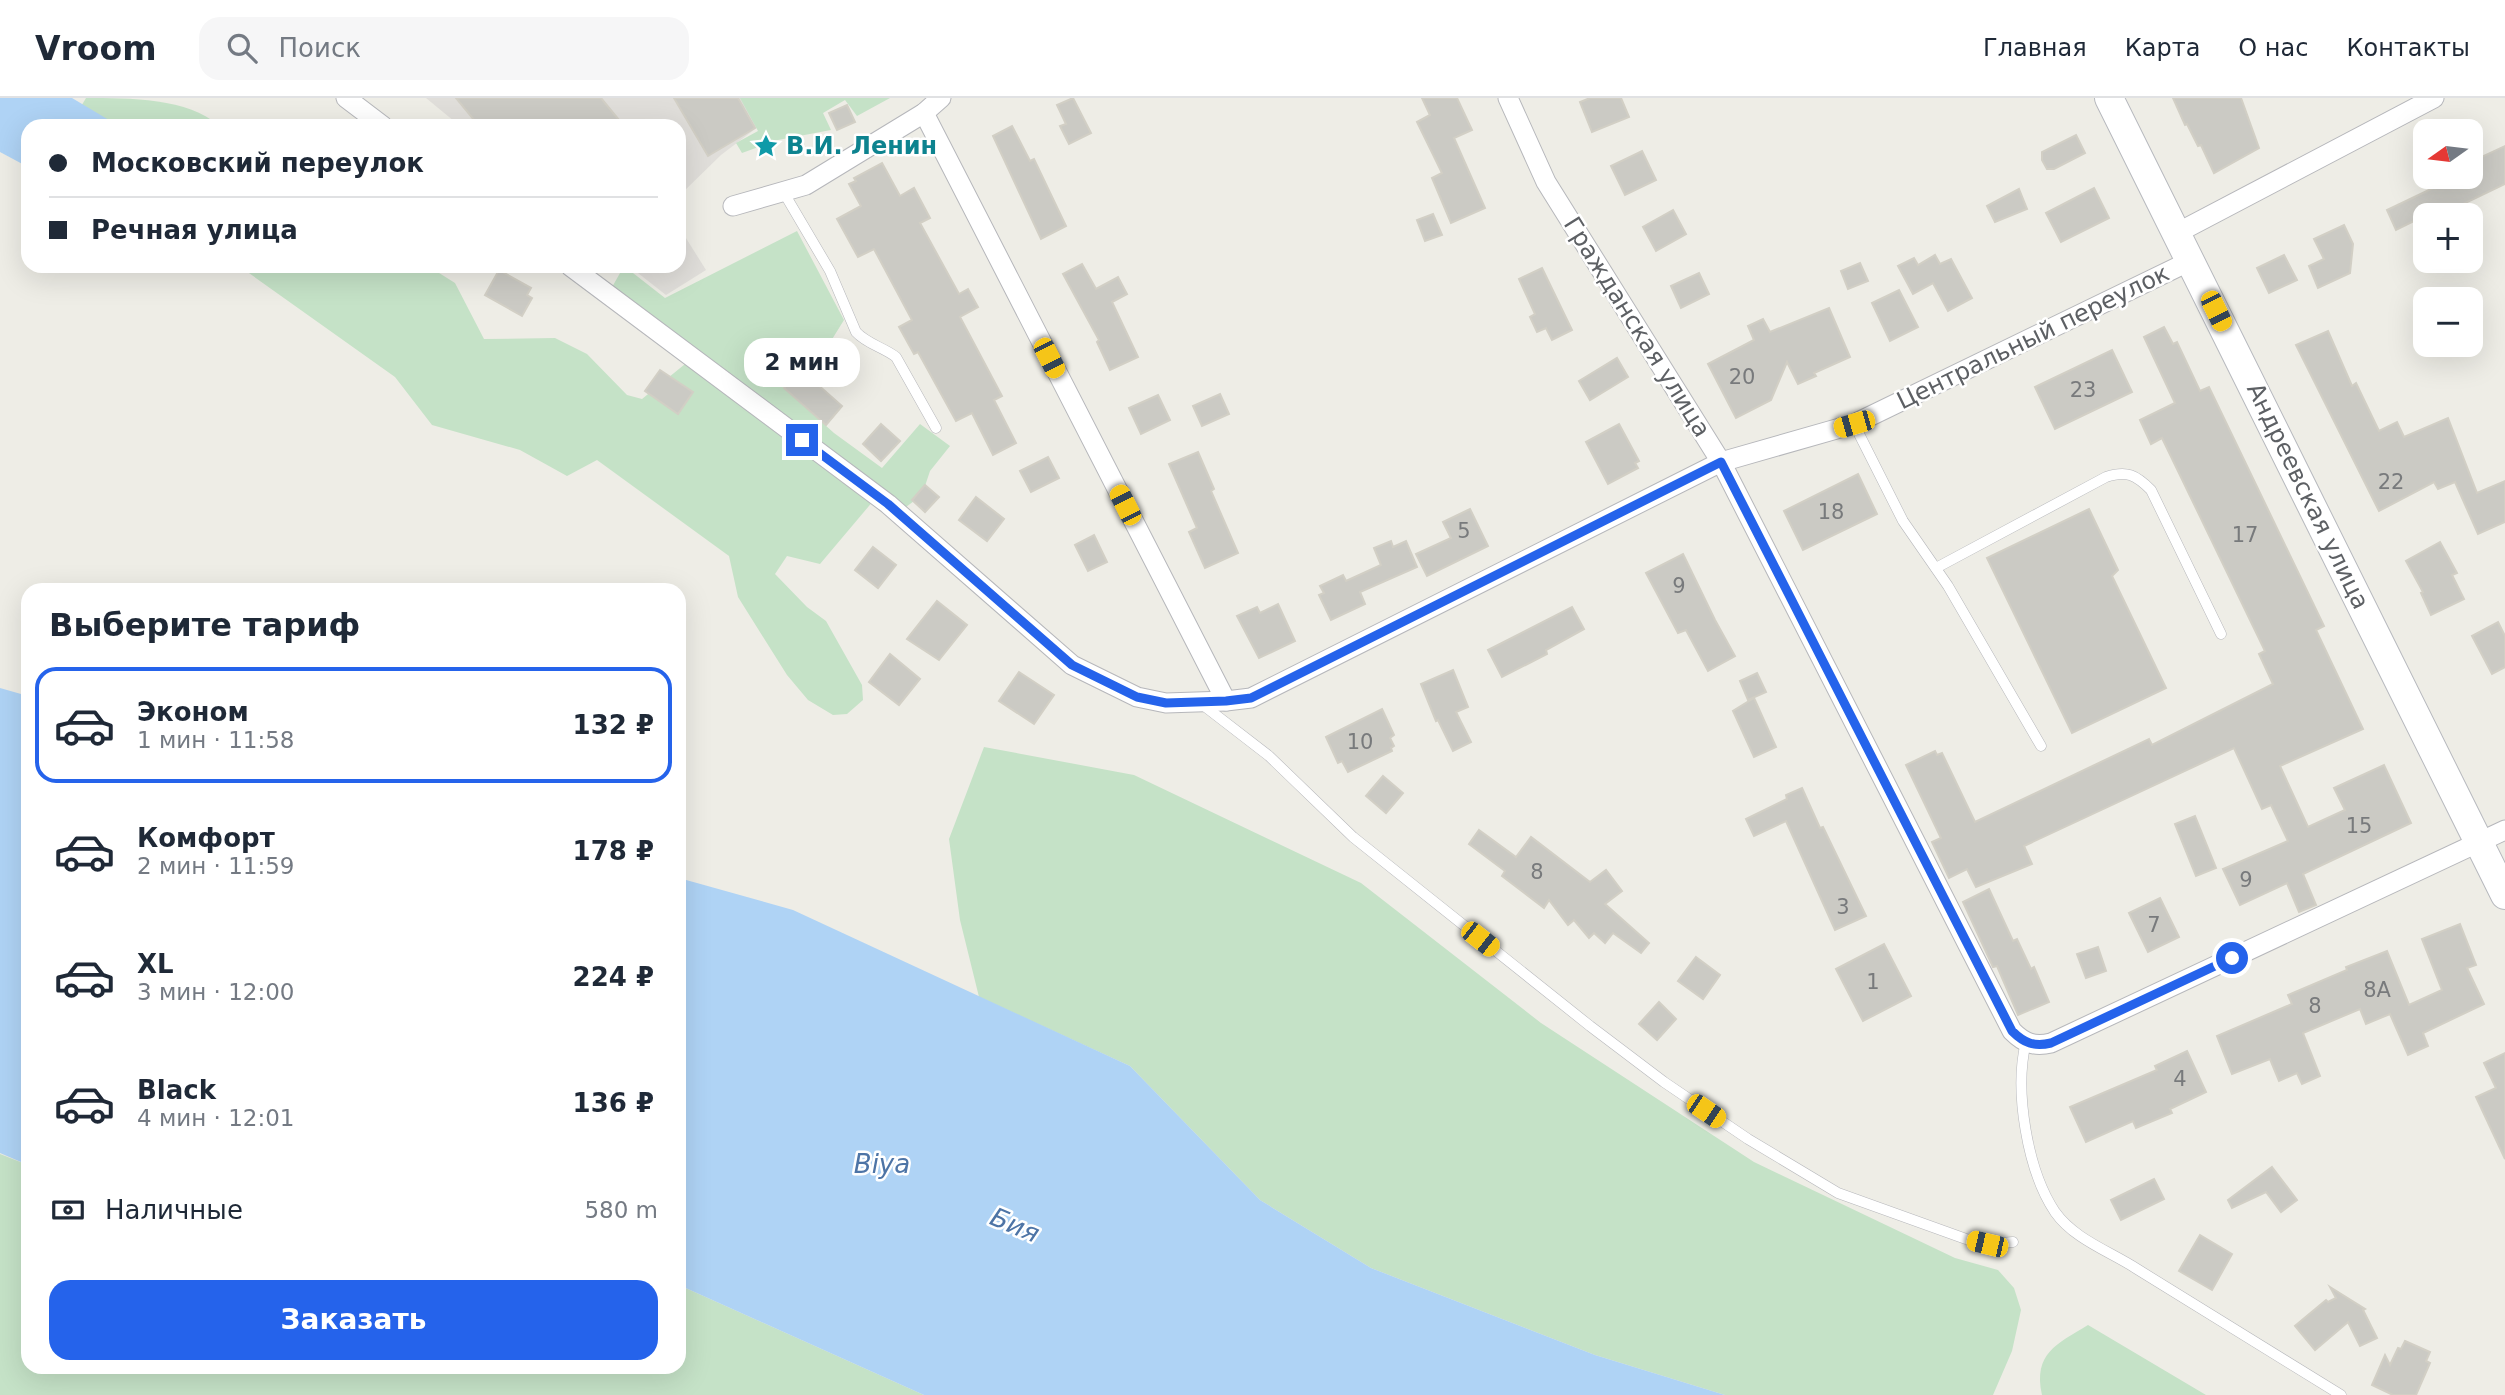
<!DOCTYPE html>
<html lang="ru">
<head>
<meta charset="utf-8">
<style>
  :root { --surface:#fff; --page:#f6f6f7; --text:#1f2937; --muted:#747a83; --line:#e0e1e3; --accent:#2563eb }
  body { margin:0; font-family:"DejaVu Sans",sans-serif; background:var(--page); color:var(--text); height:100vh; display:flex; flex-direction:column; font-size:26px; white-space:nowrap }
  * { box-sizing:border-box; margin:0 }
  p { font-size:23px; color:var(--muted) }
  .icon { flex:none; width:38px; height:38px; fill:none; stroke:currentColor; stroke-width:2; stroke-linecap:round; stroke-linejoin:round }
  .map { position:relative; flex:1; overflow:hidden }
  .panel { position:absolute; left:21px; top:485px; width:665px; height:791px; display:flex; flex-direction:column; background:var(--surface); border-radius:21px; box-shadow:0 7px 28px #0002 }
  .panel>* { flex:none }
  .banner { position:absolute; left:21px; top:21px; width:665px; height:154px; border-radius:21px; box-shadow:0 7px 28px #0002; display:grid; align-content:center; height:154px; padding:0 28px; background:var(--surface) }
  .needle { width:46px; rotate:256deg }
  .controls { position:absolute; left:2413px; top:21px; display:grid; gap:14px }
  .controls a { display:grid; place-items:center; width:70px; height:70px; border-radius:14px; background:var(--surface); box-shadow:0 7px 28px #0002; font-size:35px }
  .end { position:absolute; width:32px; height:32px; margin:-16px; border:9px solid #2563eb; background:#fff; box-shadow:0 0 0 4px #fff }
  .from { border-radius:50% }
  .bubble { position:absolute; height:49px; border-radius:21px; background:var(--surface); box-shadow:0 7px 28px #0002; font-size:23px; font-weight:700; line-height:49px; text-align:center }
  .car { position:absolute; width:21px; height:42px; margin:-21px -10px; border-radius:9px; box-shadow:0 0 5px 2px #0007; background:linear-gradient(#f5c518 24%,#345 0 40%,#f5c518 0 76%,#345 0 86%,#f5c518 0) }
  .banner b { display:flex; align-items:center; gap:24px; height:66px; font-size:26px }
  .banner b+b { border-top:2px solid var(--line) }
  .banner i { width:18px; height:18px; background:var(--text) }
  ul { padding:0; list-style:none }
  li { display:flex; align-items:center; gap:21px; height:116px; margin:0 14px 10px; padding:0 14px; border:4px solid transparent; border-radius:21px }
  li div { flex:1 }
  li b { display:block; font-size:26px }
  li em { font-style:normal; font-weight:700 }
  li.active { border-color:var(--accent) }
  li>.icon { width:63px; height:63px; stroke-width:1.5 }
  h2 { padding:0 28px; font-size:32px; line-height:84px }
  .pay { display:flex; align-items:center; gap:18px; height:77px; padding:0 28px; font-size:26px }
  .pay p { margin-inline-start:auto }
  .button { display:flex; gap:14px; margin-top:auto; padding:14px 28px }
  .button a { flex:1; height:80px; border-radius:21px; background:var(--accent); color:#fff; font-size:28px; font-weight:700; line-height:80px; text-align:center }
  header { display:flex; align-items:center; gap:42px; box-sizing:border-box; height:98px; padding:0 35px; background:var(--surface); border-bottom:2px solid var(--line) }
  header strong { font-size:33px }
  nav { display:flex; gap:38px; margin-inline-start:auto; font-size:24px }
  .search { width:490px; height:63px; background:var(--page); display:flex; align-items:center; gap:18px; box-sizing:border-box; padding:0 24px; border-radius:21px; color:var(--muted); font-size:26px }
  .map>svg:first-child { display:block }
  .industrial { fill:#e0deda }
  .green { fill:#c5e2c7 }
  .water { fill:#afd3f5 }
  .building { fill:#cbcac4; stroke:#d2cfc5; stroke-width:2 }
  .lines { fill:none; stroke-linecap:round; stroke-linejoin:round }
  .lane-casing { stroke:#b6b7bb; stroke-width:11 }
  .street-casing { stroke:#b6b7bb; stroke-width:21 }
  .secondary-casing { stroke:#b7b9be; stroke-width:30 }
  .lane { stroke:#fff; stroke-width:10 }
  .street { stroke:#fff; stroke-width:19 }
  .secondary { stroke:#fff; stroke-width:28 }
  .route { stroke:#2563eb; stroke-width:9 }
  .labels { text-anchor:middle; stroke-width:5; stroke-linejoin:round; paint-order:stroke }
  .number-label { font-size:21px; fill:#787a7c }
  .culture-label { font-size:24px; font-weight:bold; fill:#0d838f; stroke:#fff; text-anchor:start }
  .street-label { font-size:24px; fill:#5d6064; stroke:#fff }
  .water-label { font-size:26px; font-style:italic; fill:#4d74a6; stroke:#fff }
</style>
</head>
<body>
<header>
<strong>Vroom</strong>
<div class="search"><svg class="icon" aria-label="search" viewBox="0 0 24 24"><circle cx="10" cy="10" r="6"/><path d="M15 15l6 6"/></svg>Поиск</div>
<nav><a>Главная</a><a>Карта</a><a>О нас</a><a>Контакты</a></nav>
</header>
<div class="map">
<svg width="2505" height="1297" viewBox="0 0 2505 1297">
  <rect width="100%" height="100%" fill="#eeede6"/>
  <g class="industrial">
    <polygon points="426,0 749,0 763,25 721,57 679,98 679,28 460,28"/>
    <polygon points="679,129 706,172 666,197 629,168 679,168"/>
  </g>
  <g class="green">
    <path d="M86,0c43,0 103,0 133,28h-143l-3,-6z"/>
    <polygon points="740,0 890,0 857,18 845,2 823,15 831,32 778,42 742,55 736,45 758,33"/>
    <polygon points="797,133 844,222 826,251 769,277 834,335 882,370 920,326 950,348 930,373 922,397 906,409 611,191 624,168 665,200"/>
    <polygon points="239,168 428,168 455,185 484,241 555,240 587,256 627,297 642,301 690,262 874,402 820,466 787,458 775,476 807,509 826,523 862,587 863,602 847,616 833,617 808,602 787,577 738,499 729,458 597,362 567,378 520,352 432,327 395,279"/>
    <polygon points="984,649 1134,677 1361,785 1541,925 1754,1064 1955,1160 1998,1172 2014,1190 2021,1212 2012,1253 1993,1297 1725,1297 1595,1257 1371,1170 1260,1102 1130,968 979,899 960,822 949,741"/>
    <polygon points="0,1056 28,1067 28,1269 679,1269 679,1187 924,1297 0,1297"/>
    <path d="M2088,1227l118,70h-164c-9,-42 15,-51 46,-70z"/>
  </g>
  <g class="water">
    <polygon points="0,0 72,0 119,28 28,28 28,69 0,54"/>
    <polygon points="0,590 28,598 28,1067 0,1055"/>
    <polygon points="679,780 793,812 1130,968 1260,1102 1371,1170 1595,1257 1725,1297 924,1297 679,1187"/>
  </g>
  <g class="building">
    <polygon points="456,0 601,0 624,28 479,28"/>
    <polygon points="674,0 738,0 755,30 708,58"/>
    <polygon points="1073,0 1091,35 1069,46 1060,28 1066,26 1057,7"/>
    <polygon points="1422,0 1457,0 1472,32 1454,40 1485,110 1451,125 1432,80 1442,75 1417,24 1430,17"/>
    <polygon points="1590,0 1621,0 1629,19 1592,34 1580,4"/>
    <polygon points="2173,0 2241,0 2259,50 2214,75 2201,47 2198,48 2187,26 2185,27"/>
    <polygon points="847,7 855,24 837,32 829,15"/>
    <polygon points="1012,28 1030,63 1034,61 1066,128 1041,141 993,38"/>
    <polygon points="2076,37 2085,55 2054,71 2047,71 2042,62 2042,54"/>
    <polygon points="2505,48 2505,86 2461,107 2463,111 2450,117 2426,117 2396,132 2387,112 2456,79 2471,79 2471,64"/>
    <polygon points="1642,53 1656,82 1625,97 1611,68"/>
    <polygon points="882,65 900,98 914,90 930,120 920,125 959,196 968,191 978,209 960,219 1002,298 994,302 1016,345 993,357 972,315 956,323 918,254 914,256 899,229 912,222 874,151 858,159 837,121 861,108 849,86 856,83 854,80"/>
    <polygon points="2094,90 2109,120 2061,144 2046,115"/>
    <polygon points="2019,91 2027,111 1995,124 1987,108"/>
    <polygon points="1673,112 1686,136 1656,153 1643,129"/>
    <polygon points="1433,116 1442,137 1425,143 1417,122"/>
    <polygon points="2344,127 2353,146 2350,175 2318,190 2309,168 2324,161 2314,141"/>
    <polygon points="1935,157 1940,166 1951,161 1972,200 1948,213 1933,185 1913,196 1898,168 1914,160 1918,167"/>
    <polygon points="2284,157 2297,182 2269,195 2257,170"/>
    <polygon points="1860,165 1868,183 1848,191 1841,173"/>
    <polygon points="1082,166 1096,191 1118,179 1127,196 1112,204 1138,259 1110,272 1097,244 1099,242 1063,176"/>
    <polygon points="1542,170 1572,232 1552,242 1546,230 1537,234 1530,219 1535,216 1519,181"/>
    <polygon points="499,172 531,190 527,197 532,200 522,218 485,197"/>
    <polygon points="1699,175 1709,196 1681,210 1671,188"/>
    <polygon points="1899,192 1918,229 1890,243 1872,205"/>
    <polygon points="1829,210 1850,259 1814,275 1816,278 1798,286 1787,264 1771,302 1736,320 1708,266 1754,242 1748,228 1763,221 1770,234"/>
    <polygon points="2164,229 2173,246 2177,244 2200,293 2209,289 2324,528 2316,532 2363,631 2280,668 2308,729 2345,712 2334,690 2384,667 2411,725 2303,776 2316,807 2299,814 2287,785 2240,807 2223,771 2288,743 2271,707 2262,711 2234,650 2024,748 2032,766 1976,789 1967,771 1949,780 1932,744 1941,740 1906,667 1935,653 1937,657 1942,655 1975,724 2149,641 2152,647 2273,586 2259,556 2265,553 2162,340 2151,346 2140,322 2175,305 2144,239"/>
    <polygon points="2328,233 2352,288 2356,285 2379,333 2397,324 2404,339 2448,320 2477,395 2505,383 2505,424 2478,436 2455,384 2438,391 2434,384 2379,413 2296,247"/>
    <polygon points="2112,252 2132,294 2055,331 2035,289"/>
    <polygon points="1617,260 1628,279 1590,302 1579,283"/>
    <polygon points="800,271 842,308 826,327 784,290"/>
    <polygon points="660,272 693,294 678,316 645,293"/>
    <polygon points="1220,296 1229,316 1202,328 1193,308"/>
    <polygon points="1158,297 1170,322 1141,336 1129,310"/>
    <polygon points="881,326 900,343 881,363 863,346"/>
    <polygon points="1619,326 1639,363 1635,365 1638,370 1608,386 1586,344"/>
    <polygon points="1198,354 1214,391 1211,393 1238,455 1205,470 1189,434 1197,430 1169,366"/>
    <polygon points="1048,359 1059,380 1031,394 1020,373"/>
    <polygon points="1858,376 1877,416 1803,452 1784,413"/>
    <polygon points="925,387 939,399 925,414 912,402"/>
    <polygon points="976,399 1004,421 987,443 959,422"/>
    <polygon points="1470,411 1488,448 1427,478 1416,456 1451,440 1443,424"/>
    <polygon points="2089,411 2118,472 2112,478 2166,590 2072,635 1987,460"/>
    <polygon points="1094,437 1107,464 1088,473 1075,447"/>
    <polygon points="1391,443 1393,449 1406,443 1417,469 1360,494 1365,506 1331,522 1319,497 1324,495 1320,488 1343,477 1346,483 1381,467 1374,450"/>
    <polygon points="2440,444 2457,475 2452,477 2464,501 2431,517 2421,495 2423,494 2406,463"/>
    <polygon points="873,449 896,467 878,490 855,472"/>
    <polygon points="1683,456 1715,522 1735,558 1708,573 1686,532 1678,535 1646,475"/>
    <polygon points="937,503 967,527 939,562 907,541"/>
    <polygon points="1278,506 1295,543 1259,560 1237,518 1257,509 1260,515"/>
    <polygon points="1572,509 1584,531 1546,552 1547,556 1502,579 1488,552"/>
    <polygon points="2498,524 2505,538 2505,569 2492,576 2472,538"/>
    <polygon points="890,556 920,581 899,607 869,584"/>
    <polygon points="1453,572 1468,609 1456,614 1471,644 1453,653 1438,622 1436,623 1421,586"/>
    <polygon points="1019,574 1054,597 1034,626 999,603"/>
    <polygon points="1757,575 1766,594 1748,602 1740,583"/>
    <polygon points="1754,600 1776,649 1754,659 1733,613"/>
    <polygon points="1382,611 1394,637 1390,640 1394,648 1391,650 1392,653 1348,674 1342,663 1338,665 1326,639"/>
    <polygon points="1383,678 1403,695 1386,715 1366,698"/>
    <polygon points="1802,690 1820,730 1823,729 1866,818 1835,832 1786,723 1754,738 1746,721 1787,701 1786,697"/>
    <polygon points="2195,718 2216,770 2196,778 2175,726"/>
    <polygon points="1479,732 1516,759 1531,739 1590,784 1606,772 1622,793 1605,806 1649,845 1641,855 1613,835 1605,845 1594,835 1589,840 1574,822 1568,827 1549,802 1544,810 1502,778 1505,773 1469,746"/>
    <polygon points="1989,791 2013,843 2017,841 2031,871 2034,869 2049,904 2018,917 1997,868 1993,869 1963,804"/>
    <polygon points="2160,800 2179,839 2148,854 2129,815"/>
    <polygon points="2460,826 2476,867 2467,870 2484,906 2423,935 2428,948 2408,957 2390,916 2366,926 2360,911 2303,935 2320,978 2302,986 2297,975 2279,983 2270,961 2232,976 2217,938 2292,906 2288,897 2347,872 2346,869 2387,853 2409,907 2442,892 2422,841"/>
    <polygon points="1884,846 1911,898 1863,923 1836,871"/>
    <polygon points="2098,849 2106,873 2086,880 2077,856"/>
    <polygon points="1696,859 1720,877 1703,901 1678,883"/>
    <polygon points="1659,904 1676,921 1657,942 1639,926"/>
    <polygon points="2187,953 2206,994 2170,1011 2172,1015 2136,1030 2133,1023 2086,1044 2070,1009 2157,972 2155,968"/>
    <polygon points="2505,955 2505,1061 2476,999 2496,990 2484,965"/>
    <polygon points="2272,1069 2297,1102 2281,1114 2266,1094 2232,1110 2228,1102"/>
    <polygon points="2154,1081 2164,1101 2121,1122 2111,1102"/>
    <polygon points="2200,1137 2232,1156 2212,1192 2179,1173"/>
    <polygon points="2330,1189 2365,1211 2363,1212 2377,1240 2360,1248 2348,1224 2315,1252 2295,1228 2326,1202 2328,1204 2336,1200"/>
    <polygon points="2405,1243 2430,1254 2426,1263 2430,1265 2416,1297 2393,1297 2372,1287 2385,1257 2390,1267 2398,1250 2401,1251"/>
  </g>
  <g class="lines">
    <g class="lane-casing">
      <g id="lane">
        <path d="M784,95l46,78 26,61c11,12 27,15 40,25l40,71"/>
        <polyline points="1854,326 1903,423 1948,488 2041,648"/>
        <path d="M1936,470l170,-91c21,-7 30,-2 45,13l70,144"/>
        <polyline points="1203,607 1269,658 1353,739 1590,928 1664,984 1748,1041 1838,1095 1966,1141 1987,1146 2013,1144"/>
        <path d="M2026,944c-12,48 1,128 29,170 19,27 54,39 82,57 68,42 136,84 204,126"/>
      </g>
    </g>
    <g class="street-casing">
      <g id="street">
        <polyline points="346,0 383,28"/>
        <path d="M1508,0l38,84 175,280 291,569c12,12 22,16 39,12l454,-213"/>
        <polyline points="924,15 1226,603"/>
        <polyline points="733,108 806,87 924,15 941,0"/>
        <polyline points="2177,135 2434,0"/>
        <polyline points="570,168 888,406 1072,567 1137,599 1166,605 1226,603 1251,600 1721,364 1854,326 2190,163"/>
      </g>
    </g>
    <g class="secondary-casing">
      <polyline id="secondary" points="2109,0 2505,797"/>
    </g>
    <use href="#lane" class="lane"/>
    <use href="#street" class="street"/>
    <use href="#secondary" class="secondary"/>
  </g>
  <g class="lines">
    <path class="route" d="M802,342l86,64 184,161 65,32 29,6 60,-2 25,-3 470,-236 291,569c12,12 22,16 39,12l181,-85"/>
  </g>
  <defs>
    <g id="sight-bare" transform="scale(1.89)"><path d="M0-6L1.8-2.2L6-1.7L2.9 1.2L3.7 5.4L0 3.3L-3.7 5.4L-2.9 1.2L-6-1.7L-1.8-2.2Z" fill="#0f9aa8" stroke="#fff" stroke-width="2.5" paint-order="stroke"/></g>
  </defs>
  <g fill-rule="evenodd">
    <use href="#sight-bare" x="766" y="48"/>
  </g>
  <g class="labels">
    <g class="number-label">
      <text x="1742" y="286">20</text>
      <text x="2083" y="299">23</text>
      <text x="2391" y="391">22</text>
      <text x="1831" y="421">18</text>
      <text x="1464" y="440">5</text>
      <text x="2245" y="444">17</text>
      <text x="1679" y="495">9</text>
      <text x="1360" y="651">10</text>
      <text x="2359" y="735">15</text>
      <text x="1537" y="781">8</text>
      <text x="2246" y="789">9</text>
      <text x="1843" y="816">3</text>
      <text x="2154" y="834">7</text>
      <text x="1873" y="891">1</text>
      <text x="2377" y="899">8А</text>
      <text x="2315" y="915">8</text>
      <text x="2180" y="988">4</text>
    </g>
    <g class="culture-label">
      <text x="786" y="56">В.И. Ленин</text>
    </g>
    <g class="street-label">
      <text transform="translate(1637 229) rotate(58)" y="8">Гражданская улица</text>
      <text transform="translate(2033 239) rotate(-26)" y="8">Центральный переулок</text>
      <text transform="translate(2308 398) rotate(64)" y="8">Андреевская улица</text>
    </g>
    <g class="water-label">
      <text x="882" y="1075">Biya</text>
      <text transform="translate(1015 1127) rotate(23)" y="9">Бия</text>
    </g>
  </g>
</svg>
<div class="controls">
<a><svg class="needle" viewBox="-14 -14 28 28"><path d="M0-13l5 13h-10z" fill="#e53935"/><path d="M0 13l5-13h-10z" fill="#747a83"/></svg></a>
<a>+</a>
<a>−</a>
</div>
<i class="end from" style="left:2232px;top:860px"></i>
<i class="end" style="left:802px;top:342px"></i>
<div class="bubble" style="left:744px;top:240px;width:116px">2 мин</div>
<i class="car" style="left:2216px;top:213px;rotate:154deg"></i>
<i class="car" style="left:1049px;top:260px;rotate:153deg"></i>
<i class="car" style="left:1854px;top:326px;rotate:254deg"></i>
<i class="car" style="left:1125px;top:407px;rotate:333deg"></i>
<i class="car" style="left:1480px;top:841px;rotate:128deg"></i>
<i class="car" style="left:1706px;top:1013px;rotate:124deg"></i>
<i class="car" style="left:1987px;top:1146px;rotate:283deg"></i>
<div class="banner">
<b><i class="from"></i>Московский переулок</b>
<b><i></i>Речная улица</b>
</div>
<section class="panel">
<h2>Выберите тариф</h2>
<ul>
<li class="active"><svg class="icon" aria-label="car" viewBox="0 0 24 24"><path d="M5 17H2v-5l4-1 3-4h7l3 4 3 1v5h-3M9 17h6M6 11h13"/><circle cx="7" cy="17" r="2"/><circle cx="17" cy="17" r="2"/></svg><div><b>Эконом</b><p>1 мин · 11:58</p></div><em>132 ₽</em></li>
<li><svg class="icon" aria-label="car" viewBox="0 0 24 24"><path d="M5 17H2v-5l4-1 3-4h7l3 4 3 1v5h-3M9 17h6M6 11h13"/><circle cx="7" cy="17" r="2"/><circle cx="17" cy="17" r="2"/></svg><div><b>Комфорт</b><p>2 мин · 11:59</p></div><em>178 ₽</em></li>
<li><svg class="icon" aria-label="car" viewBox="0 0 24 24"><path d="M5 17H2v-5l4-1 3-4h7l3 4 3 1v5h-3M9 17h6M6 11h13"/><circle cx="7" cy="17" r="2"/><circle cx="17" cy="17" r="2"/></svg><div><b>XL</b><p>3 мин · 12:00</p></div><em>224 ₽</em></li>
<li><svg class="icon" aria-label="car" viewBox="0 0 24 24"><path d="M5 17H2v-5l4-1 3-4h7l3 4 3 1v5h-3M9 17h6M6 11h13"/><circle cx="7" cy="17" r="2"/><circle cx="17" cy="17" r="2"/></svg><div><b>Black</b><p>4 мин · 12:01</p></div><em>136 ₽</em></li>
</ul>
<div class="pay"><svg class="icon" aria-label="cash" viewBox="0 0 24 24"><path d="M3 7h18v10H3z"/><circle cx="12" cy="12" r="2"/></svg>Наличные<p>580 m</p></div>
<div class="button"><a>Заказать</a></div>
</section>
</div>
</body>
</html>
